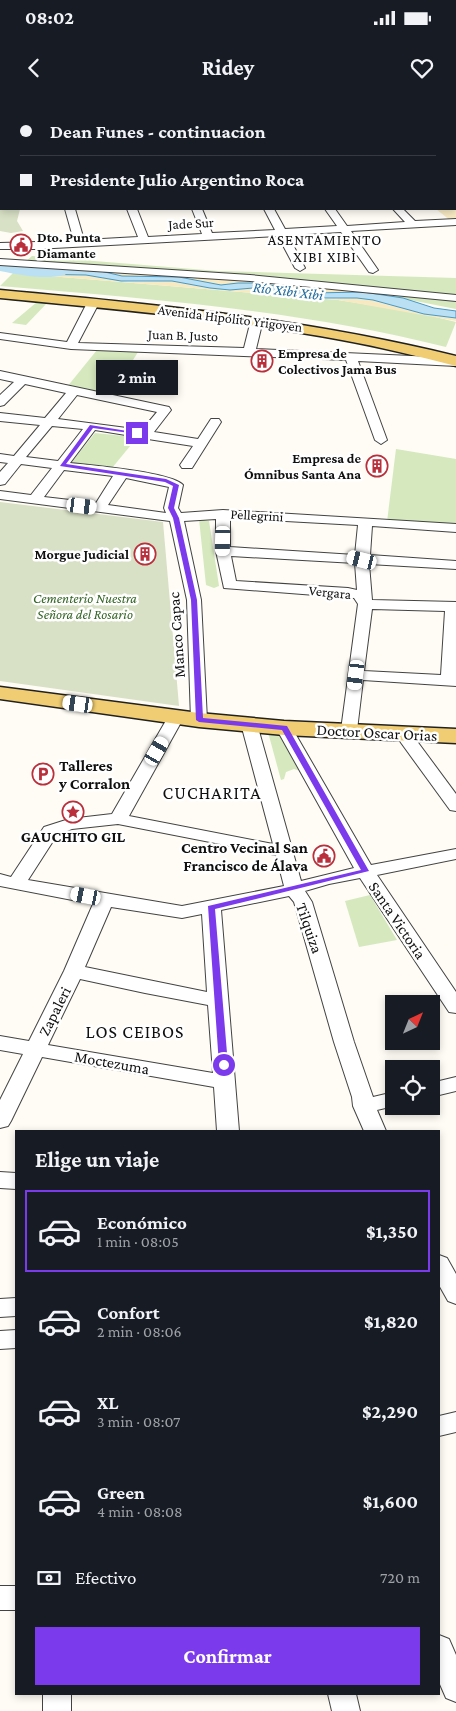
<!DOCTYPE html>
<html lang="es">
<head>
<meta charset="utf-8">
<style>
  :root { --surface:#171b24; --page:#20242c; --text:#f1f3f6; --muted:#9ea1a6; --line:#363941; --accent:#7c3aed }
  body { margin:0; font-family:"Crimson Pro",serif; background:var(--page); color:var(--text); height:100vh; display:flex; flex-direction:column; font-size:19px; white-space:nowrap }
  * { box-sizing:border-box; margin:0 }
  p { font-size:16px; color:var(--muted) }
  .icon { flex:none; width:28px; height:28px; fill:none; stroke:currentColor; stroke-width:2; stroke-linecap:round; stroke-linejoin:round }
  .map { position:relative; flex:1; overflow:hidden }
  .panel { position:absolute; left:15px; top:1030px; width:425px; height:565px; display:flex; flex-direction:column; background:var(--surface); border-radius:0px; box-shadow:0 2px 8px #0003 }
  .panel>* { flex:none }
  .top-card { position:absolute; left:0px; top:0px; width:456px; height:110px; box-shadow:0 2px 8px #0003; display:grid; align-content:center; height:110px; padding:0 20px; background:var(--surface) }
  .needle { width:32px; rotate:43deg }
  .controls { position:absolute; left:385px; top:895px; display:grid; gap:10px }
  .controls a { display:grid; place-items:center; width:55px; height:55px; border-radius:0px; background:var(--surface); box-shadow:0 2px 8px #0003; font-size:25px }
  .end { position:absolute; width:22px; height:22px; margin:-11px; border:6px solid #7c3aed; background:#fff; box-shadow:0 0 0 2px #fff }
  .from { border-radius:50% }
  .bubble { position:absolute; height:35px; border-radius:0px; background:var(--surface); box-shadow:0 2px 8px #0003; font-size:16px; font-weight:700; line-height:35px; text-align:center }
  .car { position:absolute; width:15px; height:30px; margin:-15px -8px; border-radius:6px; box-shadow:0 0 4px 1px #0007; background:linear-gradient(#fff 24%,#345 0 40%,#fff 0 76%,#345 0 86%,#fff 0) }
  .top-card b { display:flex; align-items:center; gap:18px; height:48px; font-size:19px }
  .top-card b+b { border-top:1px solid var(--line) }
  .top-card i { width:12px; height:12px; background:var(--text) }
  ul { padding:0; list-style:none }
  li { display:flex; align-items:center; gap:15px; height:82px; margin:0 10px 8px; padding:0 10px; border:2px solid transparent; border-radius:0px }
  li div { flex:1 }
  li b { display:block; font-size:19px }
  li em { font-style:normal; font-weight:700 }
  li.on { border-color:var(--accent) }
  li>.icon { width:45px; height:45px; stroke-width:1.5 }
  h2 { padding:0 20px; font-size:22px; line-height:60px }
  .pay { display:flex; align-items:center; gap:12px; height:55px; padding:0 20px; font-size:19px }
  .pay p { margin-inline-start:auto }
  .button { display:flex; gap:10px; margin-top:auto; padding:10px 20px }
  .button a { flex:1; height:58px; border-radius:0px; background:var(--accent); color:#fff; font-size:20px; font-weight:700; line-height:58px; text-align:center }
  .status { display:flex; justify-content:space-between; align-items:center; height:35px; padding:0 25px; background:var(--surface); direction:ltr }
  .status svg { height:14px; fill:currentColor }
  header { display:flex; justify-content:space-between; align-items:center; height:65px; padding:0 20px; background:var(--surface); font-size:22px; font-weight:700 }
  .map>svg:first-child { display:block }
  .green { fill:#d5e8be }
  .sand { fill:#f7eac3 }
  .cemetery { fill:#d8e0c5 }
  .water { fill:#bbe0f3; stroke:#4698c6 }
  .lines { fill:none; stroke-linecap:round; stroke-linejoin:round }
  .river { fill:#bbe0f3; fill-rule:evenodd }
  .minor-casing { stroke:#434343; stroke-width:2 }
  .major-casing { stroke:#212121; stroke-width:3 }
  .minor { fill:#fff; fill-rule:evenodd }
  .major { fill:#f0cd72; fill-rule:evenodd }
  .route { fill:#7c3aed }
  .labels { text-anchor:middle; stroke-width:5; stroke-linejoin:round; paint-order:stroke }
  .far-street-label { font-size:14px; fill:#101010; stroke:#fff }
  .far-poi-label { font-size:14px; font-weight:bold; fill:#101010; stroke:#fff; text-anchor:start }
  .far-park-label { font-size:14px; font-style:italic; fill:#336523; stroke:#fff }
  .far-neighbourhood-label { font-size:15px; letter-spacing:1px; fill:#101010; stroke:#fff }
  .far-water-label { font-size:15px; font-style:italic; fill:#1f6a9c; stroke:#fff }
  .street-label { font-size:16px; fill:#101010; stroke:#fff }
  .poi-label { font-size:16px; font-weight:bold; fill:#101010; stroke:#fff; text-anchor:start }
  .neighbourhood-label { font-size:18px; letter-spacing:1px; fill:#101010; stroke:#fff }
</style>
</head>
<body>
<div class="status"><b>08:02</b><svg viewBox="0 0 49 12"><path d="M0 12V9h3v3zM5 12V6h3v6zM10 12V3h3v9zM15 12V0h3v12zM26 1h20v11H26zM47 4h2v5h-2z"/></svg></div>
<header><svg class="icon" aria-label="back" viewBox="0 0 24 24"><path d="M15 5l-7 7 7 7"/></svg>Ridey<svg class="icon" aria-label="heart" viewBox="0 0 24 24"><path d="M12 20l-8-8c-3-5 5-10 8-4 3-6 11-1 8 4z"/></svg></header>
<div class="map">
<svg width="456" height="1611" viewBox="0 0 456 1611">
  <rect width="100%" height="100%" fill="#fefcf4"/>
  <g class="green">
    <polygon points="32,156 218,171 456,178 456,209 385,195 339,189 24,163"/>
    <path d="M13,173l325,27 77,12 41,10 -10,25c-149,-37 -294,-48 -446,-61z"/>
    <polygon points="37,202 47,203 26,225 12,223"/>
    <polygon points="97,250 138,252 110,297 67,287"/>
    <polygon points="95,333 124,336 135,340 112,368 71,363"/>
    <polygon points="396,349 456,359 456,425 387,422"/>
    <polygon points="199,419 209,421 219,486 214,488 206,485"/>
    <polygon points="268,632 279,632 301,671 294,669 286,672 284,679 281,680"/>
    <polygon points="370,795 397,840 359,847 345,801"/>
  </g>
  <g class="sand">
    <polygon points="348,0 456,0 456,125 436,109 455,109 455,1"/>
    <polygon points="24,163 339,189 363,192 313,193 259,183 238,183 221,185 179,177 122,176 96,170 26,167"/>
    <polygon points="14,171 25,174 86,175 128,182 172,181 210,188 230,190 253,188 279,194 326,199 357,198 373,200 424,214 456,218 456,221 338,200 13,173"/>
  </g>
  <g class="cemetery">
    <polygon points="0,80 1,109 20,109 17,121 23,131 11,133 0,131"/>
    <polygon points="0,402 163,422 179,606 0,581"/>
  </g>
  <polygon class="water" points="22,164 26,167 96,170 122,176 179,177 221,185 238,183 259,183 313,193 363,192 403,198 434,208 456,211 456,218 424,214 373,200 357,198 312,198 279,194 253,188 230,190 210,188 172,181 121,181 86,175 25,174 14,171"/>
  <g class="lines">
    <path class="river" d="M0,161l27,5 38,1 3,4 -3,4c-21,5 -44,0 -65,-4z"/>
    <g class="minor-casing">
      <g id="minor">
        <rect x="31" y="0" width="8" height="1"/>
        <rect x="86" y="0" width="8" height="1"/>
        <rect x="141" y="0" width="8" height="1"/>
        <polygon points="257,0 266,0 266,1 258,1"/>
        <polygon points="313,0 322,0 322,1 314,1"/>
        <polygon points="65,109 75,109 84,140 138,137 127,109 137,109 148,137 202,134 192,109 202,109 212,133 275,130 264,109 274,109 285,129 337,126 325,109 335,109 347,126 405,122 393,109 403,109 415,121 456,119 456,125 351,131 378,170 373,173 369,172 341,132 288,135 305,168 300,171 295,168 278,136 35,149 0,149 0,143 74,141"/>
        <polygon points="0,159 250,175 456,195 456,201 250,181 0,165"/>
        <polygon points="93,200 99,203 78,243 244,248 251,220 257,217 263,220 256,249 456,258 456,266 358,261 387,340 381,344 375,340 346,260 71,249 0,239 0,233 67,242 87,203"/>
        <path d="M0,271l169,36 2,3 -17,22 44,7 13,-20h8l2,3 -29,46h-10l-2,-3 13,-19 -45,-7 -4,1 -6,-3 -43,-7 -25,33c20,2 102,9 113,22l-5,23 3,5 42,-3 233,14v8l-84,-6 -2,29 86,6v8l-87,-5 3,36 84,2v84l-93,-6 -6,50 -2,4h-12l-2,-4 17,-126 -4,-6 -130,-10 -8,-37v-32l-32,2 17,79 6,120 -2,3h-12l-2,-3 -4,-120 -17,-79 -170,-22v-8l31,4 21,-27 -31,-4 -16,20 -5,1v-13l8,-9 -8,-1v-8l14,2 26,-31 -40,-4v-8l45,5 21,-25 -41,-9 -21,21 -4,1v-11l14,-13 -14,-3zM77,295l80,17 -15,18 -84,-11zM52,326l31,3 -25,32 -32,-4zM64,370l49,6 -17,27 -52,-6zM126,378l43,9 -5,21 2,5 -58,-8zM230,418l128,7 -3,30 -125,-8zM231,456l124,7 2,27 -9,-2 -112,-7zM372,509l73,2 -4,64 -77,-4z"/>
        <path d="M176,612l6,2 2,3 -55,99 144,28 -32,-120 2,-3h12l2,3 44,157 53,-13 -78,-140 2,-3h12l2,3 79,137 85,-16v10l-79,16 79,117v21l-7,-1 -89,-134 -31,6 -24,7 7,11 42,140 19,55 21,-5v14l-17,4 9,21h-22l-11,-25 -1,-9 -18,-55 -40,-140 -5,-6 -68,14 18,221h-22l-3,-44 -172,-30 -31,64 -3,5 -8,2v-28l23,-46 -23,-4v-14l29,5 35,-70 29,-67 -93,-18v-12l11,3 33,-50 25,-8 43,-5 56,-97 2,-3zM118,724l158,31 8,31 -102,20 -154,-26 29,-45 15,-6zM111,807l71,11 20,-4 5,78 -122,-25zM80,879l65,14 63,12 5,68 -165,-28z"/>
        <polygon points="402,628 408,629 456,694 456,711 450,710 394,633 396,629"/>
        <polygon points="456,977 456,991 431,997 431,983"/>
        <polygon points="0,1072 16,1073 16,1089 0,1088"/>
        <polygon points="439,1155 447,1158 456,1174 456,1204 448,1201 439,1185"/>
        <polygon points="16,1198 16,1216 0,1217 0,1199"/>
        <polygon points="16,1230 16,1248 0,1249 0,1231"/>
        <polygon points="456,1312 456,1332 439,1336 439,1316"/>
        <rect x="0" y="1486" width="16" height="24"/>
        <polygon points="439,1535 449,1539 456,1555 456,1602 446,1598 439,1582"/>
        <rect x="43" y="1594" width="28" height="17"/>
        <polygon points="328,1594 356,1594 360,1611 332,1611"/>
      </g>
    </g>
    <g class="major-casing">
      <g id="major">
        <path d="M0,190c154,14 306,29 456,66v10c-38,-10 -76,-19 -114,-26 -113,-21 -228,-31 -342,-42z"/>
        <polygon points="0,587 199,613 284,621 456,629 456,643 284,635 199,627 0,599"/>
      </g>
    </g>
    <use href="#minor" class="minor"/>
    <use href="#major" class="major"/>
  </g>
  <polygon class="route" points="90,325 140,333 137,334 93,328 66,364 166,379 179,385 174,408 179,418 197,500 203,618 287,626 369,771 215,809 228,965 224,968 219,965 208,806 361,770 282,630 199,622 196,620 191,500 173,418 168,408 173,386 165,382 60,366"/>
  <defs>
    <g id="civic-ring" transform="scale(1.125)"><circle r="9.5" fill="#fff" stroke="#b92f3b" stroke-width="1.5"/><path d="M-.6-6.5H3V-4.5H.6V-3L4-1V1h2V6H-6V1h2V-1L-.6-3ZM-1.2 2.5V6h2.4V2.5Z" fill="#b92f3b"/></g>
    <g id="building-ring" transform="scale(1.125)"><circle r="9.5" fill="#fff" stroke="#b92f3b" stroke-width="1.5"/><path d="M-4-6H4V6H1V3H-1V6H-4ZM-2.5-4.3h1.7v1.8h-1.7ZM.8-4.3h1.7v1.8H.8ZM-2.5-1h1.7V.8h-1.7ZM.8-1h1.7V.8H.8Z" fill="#b92f3b"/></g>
    <g id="parking-ring" transform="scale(1.125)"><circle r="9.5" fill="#fff" stroke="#b92f3b" stroke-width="1.5"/><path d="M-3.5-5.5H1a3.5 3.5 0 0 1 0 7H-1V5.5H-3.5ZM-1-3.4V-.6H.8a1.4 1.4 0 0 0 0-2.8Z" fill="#b92f3b"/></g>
    <g id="sight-ring" transform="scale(1.125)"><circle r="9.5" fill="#fff" stroke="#b92f3b" stroke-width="1.5"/><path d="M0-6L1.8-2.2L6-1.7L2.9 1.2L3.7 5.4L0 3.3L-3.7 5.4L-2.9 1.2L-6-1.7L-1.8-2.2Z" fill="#b92f3b"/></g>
  </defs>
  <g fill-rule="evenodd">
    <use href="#civic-ring" x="21" y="145"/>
    <use href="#building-ring" x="262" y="261"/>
    <use href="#building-ring" x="377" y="366"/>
    <use href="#building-ring" x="145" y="454"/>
    <use href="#parking-ring" x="43" y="674"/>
    <use href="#sight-ring" x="73" y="712"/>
    <use href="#civic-ring" x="324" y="756"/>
  </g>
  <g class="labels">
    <g class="far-street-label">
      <text transform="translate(191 123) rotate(-3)" y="5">Jade Sur</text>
      <text transform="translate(230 218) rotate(7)" y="5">Avenida Hipólito Yrigoyen</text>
      <text transform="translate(183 235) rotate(2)" y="5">Juan B. Justo</text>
      <text transform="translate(257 415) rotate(3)" y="5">Pellegrini</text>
      <text transform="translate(330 492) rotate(6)" y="5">Vergara</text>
    </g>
    <g class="far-poi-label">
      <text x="37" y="142">Dto. Punta<tspan x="37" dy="16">Diamante</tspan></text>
      <text x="278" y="258">Empresa de<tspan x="278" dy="16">Colectivos Jama Bus</tspan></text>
      <text x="361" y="363" text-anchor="end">Empresa de<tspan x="361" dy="16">Ómnibus Santa Ana</tspan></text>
      <text x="129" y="459" text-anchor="end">Morgue Judicial</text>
    </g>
    <g class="far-park-label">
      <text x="85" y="503">Cementerio Nuestra<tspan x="85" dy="16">Señora del Rosario</tspan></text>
    </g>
    <g class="far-neighbourhood-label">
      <text x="325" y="145">ASENTAMIENTO<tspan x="325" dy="17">XIBI XIBI</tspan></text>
    </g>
    <g class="far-water-label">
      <text transform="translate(288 191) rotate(7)" y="5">Río Xibi Xibi</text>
    </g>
    <g class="street-label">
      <text transform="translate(176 535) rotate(-94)" y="6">Manco Capac</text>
      <text transform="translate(377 632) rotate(3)" y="6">Doctor Oscar Orias</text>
      <text transform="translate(398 820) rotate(56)" y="6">Santa Victoria</text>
      <text transform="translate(310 828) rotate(71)" y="6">Tilquiza</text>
      <text transform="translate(54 911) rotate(-63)" y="6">Zapaleri</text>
      <text transform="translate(112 962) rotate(10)" y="6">Moctezuma</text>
    </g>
    <g class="poi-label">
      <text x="59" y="671">Talleres<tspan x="59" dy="18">y Corralon</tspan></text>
      <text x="73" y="742" text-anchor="middle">GAUCHITO GIL</text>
      <text x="308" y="753" text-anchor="end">Centro Vecinal San<tspan x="308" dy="18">Francisco de Álava</tspan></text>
    </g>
    <g class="neighbourhood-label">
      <text x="212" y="699">CUCHARITA</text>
      <text x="135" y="938">LOS CEIBOS</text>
    </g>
  </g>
</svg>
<div class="controls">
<a><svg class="needle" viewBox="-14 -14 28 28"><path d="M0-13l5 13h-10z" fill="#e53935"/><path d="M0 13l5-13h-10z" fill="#9ea1a6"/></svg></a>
<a><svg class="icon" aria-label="locate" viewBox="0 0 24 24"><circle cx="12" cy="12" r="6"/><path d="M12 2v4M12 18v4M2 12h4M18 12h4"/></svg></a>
</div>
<i class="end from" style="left:224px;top:965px"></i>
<i class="end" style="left:137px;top:333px"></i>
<div class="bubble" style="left:96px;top:260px;width:82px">2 min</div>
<i class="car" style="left:82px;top:406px;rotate:97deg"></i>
<i class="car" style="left:223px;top:441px;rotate:181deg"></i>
<i class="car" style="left:362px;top:460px;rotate:284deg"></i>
<i class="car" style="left:356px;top:575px;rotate:187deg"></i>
<i class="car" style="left:78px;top:604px;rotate:278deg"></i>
<i class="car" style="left:157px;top:651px;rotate:30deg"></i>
<i class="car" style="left:86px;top:796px;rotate:281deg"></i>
<div class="top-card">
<b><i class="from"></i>Dean Funes - continuacion</b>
<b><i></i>Presidente Julio Argentino Roca</b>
</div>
<section class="panel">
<h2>Elige un viaje</h2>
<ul>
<li class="on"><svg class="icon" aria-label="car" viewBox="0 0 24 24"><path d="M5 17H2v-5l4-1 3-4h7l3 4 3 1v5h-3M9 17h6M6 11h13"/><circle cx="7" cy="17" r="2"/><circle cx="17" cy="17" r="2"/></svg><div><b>Económico</b><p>1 min · 08:05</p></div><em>$1,350</em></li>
<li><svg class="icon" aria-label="car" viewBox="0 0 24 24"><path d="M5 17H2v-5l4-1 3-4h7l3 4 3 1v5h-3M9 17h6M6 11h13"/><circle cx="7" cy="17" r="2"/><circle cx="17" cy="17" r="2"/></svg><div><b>Confort</b><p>2 min · 08:06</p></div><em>$1,820</em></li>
<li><svg class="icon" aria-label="car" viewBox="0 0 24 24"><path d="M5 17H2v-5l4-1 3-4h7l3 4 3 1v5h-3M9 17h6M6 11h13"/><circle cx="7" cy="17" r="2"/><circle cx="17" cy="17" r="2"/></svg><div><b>XL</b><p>3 min · 08:07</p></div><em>$2,290</em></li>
<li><svg class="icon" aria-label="car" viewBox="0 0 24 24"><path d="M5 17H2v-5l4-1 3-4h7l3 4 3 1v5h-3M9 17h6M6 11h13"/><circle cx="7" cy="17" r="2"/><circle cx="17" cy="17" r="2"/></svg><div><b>Green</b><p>4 min · 08:08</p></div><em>$1,600</em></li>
</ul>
<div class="pay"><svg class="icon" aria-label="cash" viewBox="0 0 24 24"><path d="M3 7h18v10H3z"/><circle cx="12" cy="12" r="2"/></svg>Efectivo<p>720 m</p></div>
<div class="button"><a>Confirmar</a></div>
</section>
</div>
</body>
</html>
